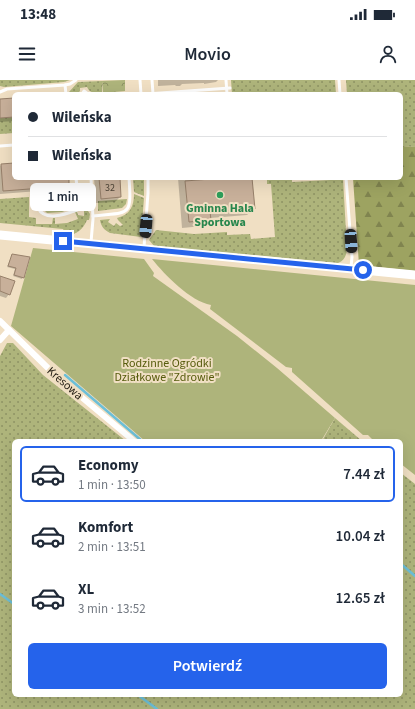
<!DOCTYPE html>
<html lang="pl">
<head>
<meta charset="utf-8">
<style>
  :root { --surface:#fff; --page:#f2f2f3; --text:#1f2937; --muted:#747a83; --line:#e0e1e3; --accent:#2563eb }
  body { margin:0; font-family:"Source Sans 3",sans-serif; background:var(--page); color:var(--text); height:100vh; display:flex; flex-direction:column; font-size:15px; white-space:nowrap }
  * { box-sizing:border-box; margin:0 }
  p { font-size:13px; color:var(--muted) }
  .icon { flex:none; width:22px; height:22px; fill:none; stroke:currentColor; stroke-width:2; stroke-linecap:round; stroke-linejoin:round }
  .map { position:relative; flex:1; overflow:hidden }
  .panel { position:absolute; left:12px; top:359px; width:391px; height:258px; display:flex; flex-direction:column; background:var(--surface); border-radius:6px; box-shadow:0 4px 16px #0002 }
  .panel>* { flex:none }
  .guide { position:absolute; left:12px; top:12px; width:391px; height:88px; border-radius:6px; box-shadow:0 4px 16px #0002; display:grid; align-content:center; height:88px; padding:0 16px; background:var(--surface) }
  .end { position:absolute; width:18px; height:18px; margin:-9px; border:5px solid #2563eb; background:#fff; box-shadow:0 0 0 2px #fff }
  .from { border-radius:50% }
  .bubble { position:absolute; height:28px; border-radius:6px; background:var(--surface); box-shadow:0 4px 16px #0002; font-size:13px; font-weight:600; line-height:28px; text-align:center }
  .car { position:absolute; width:12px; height:24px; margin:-12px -6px; border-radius:5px; box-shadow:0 0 3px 1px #0007; background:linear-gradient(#222 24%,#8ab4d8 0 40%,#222 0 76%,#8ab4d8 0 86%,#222 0) }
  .guide b { display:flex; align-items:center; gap:14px; height:38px; font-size:15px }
  .guide b+b { border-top:1px solid var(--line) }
  .guide i { width:10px; height:10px; background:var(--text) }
  ul { padding:7px 0 0; list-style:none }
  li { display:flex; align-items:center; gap:12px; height:56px; margin:0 8px 6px; padding:0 8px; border:2px solid transparent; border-radius:6px }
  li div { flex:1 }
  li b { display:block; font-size:15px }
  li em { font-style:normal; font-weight:600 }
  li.active { border-color:var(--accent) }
  li>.icon { width:36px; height:36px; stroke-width:1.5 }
  .action { display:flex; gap:8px; margin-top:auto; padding:8px 16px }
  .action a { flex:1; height:46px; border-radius:6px; background:var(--accent); color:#fff; font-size:16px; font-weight:600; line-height:46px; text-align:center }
  .status { display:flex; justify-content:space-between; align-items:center; height:28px; padding:0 20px; background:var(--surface); direction:ltr }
  .status svg { height:11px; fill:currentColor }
  header { display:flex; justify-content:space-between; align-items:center; height:52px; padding:0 16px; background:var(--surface); font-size:18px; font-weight:600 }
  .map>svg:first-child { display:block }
  .grass { fill:url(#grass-dots) }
  .forest { fill:url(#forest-firs) }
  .park { fill:url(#park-crowns) }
  .garden { fill:#aeb47b }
  .shadow { fill:#0003 }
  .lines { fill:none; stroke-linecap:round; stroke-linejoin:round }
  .stream { stroke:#6cbfd8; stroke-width:2.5 }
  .building { fill:#c8b09a; stroke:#97806a }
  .lane { stroke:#fff; stroke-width:3 }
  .street { stroke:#fff; stroke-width:6 }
  .secondary { stroke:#fff; stroke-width:9 }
  .route { stroke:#2563eb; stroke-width:5 }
  .leisure-dot { fill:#2e9e5b; stroke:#f0dfc3; stroke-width:1.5 }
  .labels { text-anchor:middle; stroke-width:4; stroke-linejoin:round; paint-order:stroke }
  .number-label { font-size:10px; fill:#4e4437 }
  .leisure-label { font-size:12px; font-weight:bold; fill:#27864d; stroke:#f0dfc3 }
  .park-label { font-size:12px; fill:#565b0c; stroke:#f0dfc3 }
  .street-label { font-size:12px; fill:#262016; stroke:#f0dfc3 }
</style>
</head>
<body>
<div class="status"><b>13:48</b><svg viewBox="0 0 49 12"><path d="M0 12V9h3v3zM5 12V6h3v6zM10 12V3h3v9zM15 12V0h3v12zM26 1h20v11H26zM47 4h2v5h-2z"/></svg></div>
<header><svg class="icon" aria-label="menu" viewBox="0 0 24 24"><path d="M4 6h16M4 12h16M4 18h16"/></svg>Movio<svg class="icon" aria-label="person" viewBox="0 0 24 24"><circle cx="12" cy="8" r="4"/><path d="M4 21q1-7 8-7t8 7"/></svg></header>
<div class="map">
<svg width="415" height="629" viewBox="0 0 415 629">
  <defs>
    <pattern id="grass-dots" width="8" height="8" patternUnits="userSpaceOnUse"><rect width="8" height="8" fill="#aeb47b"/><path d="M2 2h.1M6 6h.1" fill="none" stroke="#8d9264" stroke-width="1.8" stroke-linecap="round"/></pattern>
    <pattern id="forest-firs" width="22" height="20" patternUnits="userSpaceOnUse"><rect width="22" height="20" fill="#9da361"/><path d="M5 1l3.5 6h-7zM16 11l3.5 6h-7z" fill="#80844f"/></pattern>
    <pattern id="park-crowns" width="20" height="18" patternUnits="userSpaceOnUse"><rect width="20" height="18" fill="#aeb47b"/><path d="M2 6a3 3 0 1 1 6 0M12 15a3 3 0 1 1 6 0" fill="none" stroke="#8d9264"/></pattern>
  </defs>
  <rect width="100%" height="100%" fill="#f0dfc3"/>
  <g class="grass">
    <polygon points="0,0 70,0 64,2 4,7 0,6"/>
    <polygon points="231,0 335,0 336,14 232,14"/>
    <polygon points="346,0 415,0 415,67 401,66 401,14 347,14"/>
    <path d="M102,1v12c-6,0 -12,1 -15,-6l-7,1v3l-3,3h-8v-2l9,-10z"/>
    <polygon points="14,37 14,53 0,54 0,38"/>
    <polygon points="133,98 144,98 144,116 134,112"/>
    <path d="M267,98h25v4l38,-2v-2h13l4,72c-1,6 -3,11 -9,13l-184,-17 -5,-6 7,-10 38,4 33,-2v3l23,-1 1,5 24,-2 -4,-53h-4z"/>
    <path d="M134,114l10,4 -3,39 -31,-4c-6,-3 -9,-7 -10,-13l10,-1 -2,3 6,4 2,-3 4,3 3,-1 -5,-5 -1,-2c13,-3 17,-12 17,-24z"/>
    <path d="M29,117v20l7,1v6h16l1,-6h2v6l12,-1 11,-4 -3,-7h2l1,3 6,1v-5h4l2,3 -1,6h-2c-4,9 -10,15 -21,15l-3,-6 -63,-6v-24z"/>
    <polygon points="127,119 126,124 122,128 98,131 98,121"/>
    <polygon points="73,122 75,124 75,127 62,132 47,133 43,129 44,126 46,124"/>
    <polygon points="7,263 13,263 43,295 126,361 14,361 14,615 401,615 401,393 415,404 415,629 0,629 0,276"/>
    <polygon points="335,338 362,361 322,361"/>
  </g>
  <polygon class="forest" points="401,66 415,67 415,191 359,185 353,98 401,98"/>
  <polygon class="park" points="125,0 125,11 103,13 102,1"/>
  <g class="garden">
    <polygon points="33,168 144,179 154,193 153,196 237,256 277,288 335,338 321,361 145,361 11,246"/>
    <path d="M152,179l263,26v190l-14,-11v-23h-27l-6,-6h-5l-71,-63v-4l-6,-1 -76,-58 1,-4c-21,-4 -46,-30 -59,-46z"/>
  </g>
  <g class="shadow">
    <polygon points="158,0 218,0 216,2 204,4 204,3 182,4 180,6 176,6 175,5 158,6"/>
    <polygon points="14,19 14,41 0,42 0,20"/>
    <polygon points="14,84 14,98 68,98 68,106 65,109 0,114 0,86 1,85"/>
    <polygon points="94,98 119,98 120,117 115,122 96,123"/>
    <polygon points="178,98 190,98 190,102 251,98 254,128 247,135 210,138 203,146 182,148"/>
    <polygon points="12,175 28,177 22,199 13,196 15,189 7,187"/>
    <polygon points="0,197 9,214 6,218 0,216"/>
  </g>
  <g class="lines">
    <g class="stream">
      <polyline points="65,295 142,361"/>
      <polyline points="401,484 415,496"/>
      <polyline points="0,514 14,524"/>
      <polyline points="138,615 157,629"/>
    </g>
  </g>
  <g class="building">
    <polygon points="14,18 14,37 0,38 0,19"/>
    <polygon points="14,83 14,98 69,98 69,106 3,111 1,84"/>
    <polygon points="99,98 120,98 121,117 101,119"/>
    <polygon points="224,98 252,98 255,129 210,132 211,140 189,142 185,101"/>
    <polygon points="12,174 30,177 24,198 14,195 16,188 8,186"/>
    <polygon points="0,196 15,201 10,215 0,211"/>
  </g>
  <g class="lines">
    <g class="lane">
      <polyline points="140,0 141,14"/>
      <polyline points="152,0 153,14"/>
      <polyline points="226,0 227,14"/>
      <polyline points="339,0 340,14"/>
      <polyline points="65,5 66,14"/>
      <polyline points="0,12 7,9 65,5 70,4 76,0"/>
      <polyline points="82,14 84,11 88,14"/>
      <polyline points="146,14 230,8"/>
      <polyline points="0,66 14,65"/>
      <polyline points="76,98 79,126 93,128"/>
      <polyline points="346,98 352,177 351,187"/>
      <path d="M78,118l-35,2 -3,3 -2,5c7,14 28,6 39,2l2,-4"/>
      <path d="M93,136c36,-4 39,2 36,-38"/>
      <polyline points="91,162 93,139 91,98"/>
      <polyline points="144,167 148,113 148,98"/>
    </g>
    <g class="street">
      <polyline points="0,241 55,295 134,361"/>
      <polyline points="0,260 9,250"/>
    </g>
    <polyline class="secondary" points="0,155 415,195"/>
  </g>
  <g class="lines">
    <polyline class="route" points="63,161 363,190"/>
  </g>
  <circle class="leisure-dot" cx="220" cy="115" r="4"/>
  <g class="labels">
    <g class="number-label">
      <text x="110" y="111">32</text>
    </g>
    <g class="leisure-label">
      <text x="220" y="132">Gminna Hala<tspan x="220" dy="14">Sportowa</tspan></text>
    </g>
    <g class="park-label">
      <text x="167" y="287">Rodzinne Ogródki<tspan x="167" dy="14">Działkowe "Zdrowie"</tspan></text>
    </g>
    <g class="street-label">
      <text transform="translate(65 303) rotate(41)" y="4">Kresowa</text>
    </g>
  </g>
</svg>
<i class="end from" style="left:363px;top:190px"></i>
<i class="end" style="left:63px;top:161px"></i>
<div class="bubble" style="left:30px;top:103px;width:66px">1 min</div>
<i class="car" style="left:146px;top:146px;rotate:185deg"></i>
<i class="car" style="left:351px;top:161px;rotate:176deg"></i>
<div class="guide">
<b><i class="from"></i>Wileńska</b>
<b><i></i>Wileńska</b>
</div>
<section class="panel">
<ul>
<li class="active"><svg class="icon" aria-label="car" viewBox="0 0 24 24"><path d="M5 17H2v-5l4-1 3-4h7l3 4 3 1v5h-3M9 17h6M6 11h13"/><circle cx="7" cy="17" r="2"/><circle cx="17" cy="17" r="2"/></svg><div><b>Economy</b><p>1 min · 13:50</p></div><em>7.44 zł</em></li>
<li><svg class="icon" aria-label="car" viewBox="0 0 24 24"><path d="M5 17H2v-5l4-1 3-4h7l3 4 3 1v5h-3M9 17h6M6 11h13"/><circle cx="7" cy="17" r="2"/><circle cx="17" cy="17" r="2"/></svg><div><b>Komfort</b><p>2 min · 13:51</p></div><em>10.04 zł</em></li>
<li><svg class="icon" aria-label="car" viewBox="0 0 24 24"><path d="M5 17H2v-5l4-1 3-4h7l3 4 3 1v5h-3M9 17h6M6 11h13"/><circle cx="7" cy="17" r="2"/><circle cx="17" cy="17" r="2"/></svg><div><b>XL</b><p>3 min · 13:52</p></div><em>12.65 zł</em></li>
</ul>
<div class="action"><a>Potwierdź</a></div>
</section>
</div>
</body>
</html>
